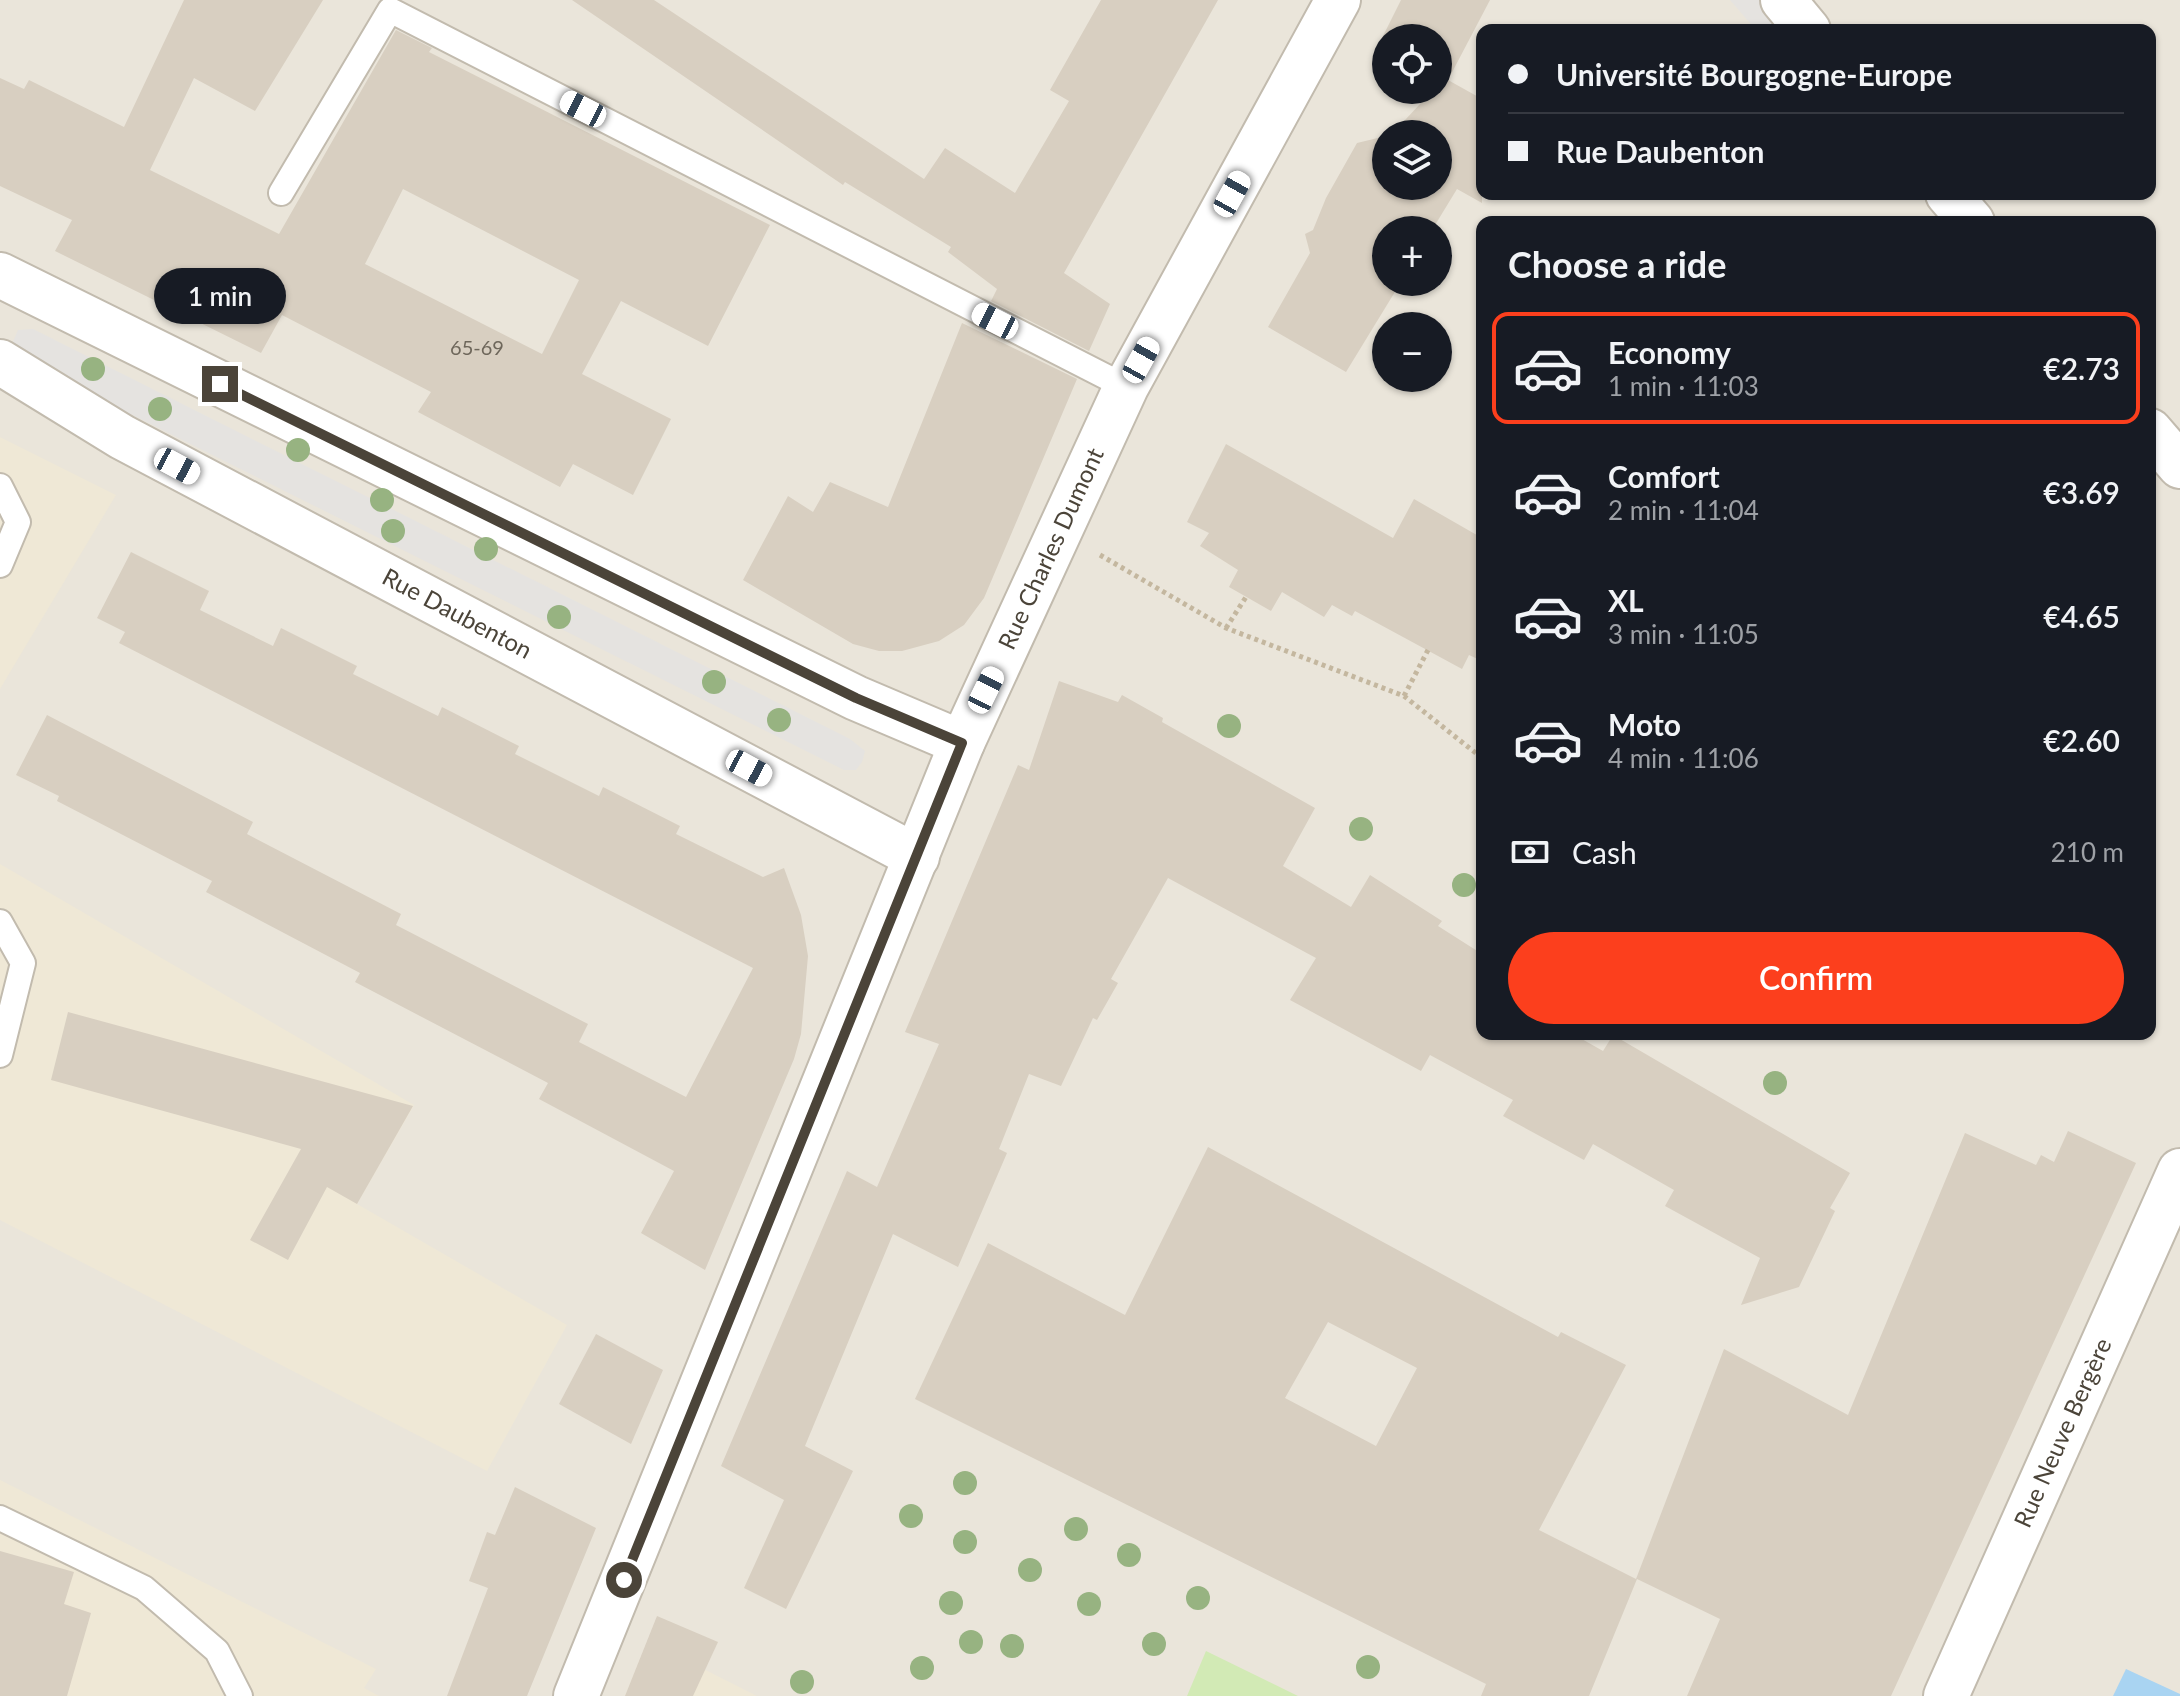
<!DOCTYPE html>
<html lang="en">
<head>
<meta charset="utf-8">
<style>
  :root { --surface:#171b24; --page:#242831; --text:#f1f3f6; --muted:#9ea1a6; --line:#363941; --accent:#fc3f1d }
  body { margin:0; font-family:Lato,sans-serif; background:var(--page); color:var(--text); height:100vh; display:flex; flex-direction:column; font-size:30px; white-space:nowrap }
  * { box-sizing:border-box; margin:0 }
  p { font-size:26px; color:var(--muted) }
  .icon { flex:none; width:44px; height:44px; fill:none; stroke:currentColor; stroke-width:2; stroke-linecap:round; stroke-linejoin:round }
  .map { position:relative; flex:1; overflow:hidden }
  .drawer { position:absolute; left:1476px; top:216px; width:680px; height:824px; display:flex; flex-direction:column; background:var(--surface); border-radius:16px; box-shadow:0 2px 6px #0004 }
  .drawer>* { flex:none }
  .top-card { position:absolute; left:1476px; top:24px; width:680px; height:176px; border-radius:16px; box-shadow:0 2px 6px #0004; display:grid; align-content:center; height:176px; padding:0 32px; background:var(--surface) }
  .tools { position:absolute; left:1372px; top:24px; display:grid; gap:16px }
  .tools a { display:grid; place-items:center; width:80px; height:80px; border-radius:50%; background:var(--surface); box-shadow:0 2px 6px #0004; font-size:40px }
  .end { position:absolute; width:36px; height:36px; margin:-18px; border:10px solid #4b4439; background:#fff; box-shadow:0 0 0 4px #fff }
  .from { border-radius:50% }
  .bubble { position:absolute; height:56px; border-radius:28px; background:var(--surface); box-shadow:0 2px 6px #0004; font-size:26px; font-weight:600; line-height:56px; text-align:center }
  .car { position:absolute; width:24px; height:48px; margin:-24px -12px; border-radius:10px; box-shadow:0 0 6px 2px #0007; background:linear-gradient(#fff 24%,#345 0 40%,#fff 0 76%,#345 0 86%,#fff 0) }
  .top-card b { display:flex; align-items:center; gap:28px; height:76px; font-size:30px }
  .top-card b+b { border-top:2px solid var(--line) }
  .top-card i { width:20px; height:20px; background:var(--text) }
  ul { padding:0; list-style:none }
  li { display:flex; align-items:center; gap:24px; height:112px; margin:0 16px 12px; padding:0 16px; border:4px solid transparent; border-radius:16px }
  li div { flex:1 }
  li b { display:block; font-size:30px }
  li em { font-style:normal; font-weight:600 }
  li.on { border-color:var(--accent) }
  li>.icon { width:72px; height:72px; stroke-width:1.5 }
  h2 { padding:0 32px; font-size:36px; line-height:96px }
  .pay { display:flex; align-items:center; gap:20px; height:88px; padding:0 32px; font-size:30px }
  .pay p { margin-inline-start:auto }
  .primary-button { display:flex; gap:16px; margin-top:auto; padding:16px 32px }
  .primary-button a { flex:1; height:92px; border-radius:48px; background:var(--accent); color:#fff; font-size:32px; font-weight:600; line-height:92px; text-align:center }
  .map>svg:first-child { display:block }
  .residential { fill:#eae5da; fill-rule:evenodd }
  .education { fill:#efe8d6 }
  .green { fill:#d2eab5 }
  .parking { fill:#e5e3e0 }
  .water { fill:#a9d4f2 }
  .building { fill:#d8cfc1; fill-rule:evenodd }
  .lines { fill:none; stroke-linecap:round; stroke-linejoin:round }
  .service-casing { stroke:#c2bbae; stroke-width:28 }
  .minor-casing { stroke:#c2bbae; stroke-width:48 }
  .tertiary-casing { stroke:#c2bbae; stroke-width:48 }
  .path { stroke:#c4b79f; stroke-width:5; stroke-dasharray:4 4; stroke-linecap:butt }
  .service { stroke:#fff; stroke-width:24 }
  .minor { stroke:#fff; stroke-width:44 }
  .tertiary { stroke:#fff; stroke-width:44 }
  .tree { fill:#97b381 }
  .route { stroke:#4b4439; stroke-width:10 }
  .labels { text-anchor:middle; stroke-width:6; stroke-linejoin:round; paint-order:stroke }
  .number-label { font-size:20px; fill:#6e675b }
  .street-label { font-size:24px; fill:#4b4439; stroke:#fff }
</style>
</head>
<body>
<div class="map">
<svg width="2180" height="1696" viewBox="0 0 2180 1696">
  <rect width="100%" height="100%" fill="#f6f3ec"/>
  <path class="residential" d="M0,0h2180v1696h-2180zM1482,30h668v164h-668zM1386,38h52v52h-52zM1386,134h52v52h-52zM1482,222h668v812h-668zM1386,230h52v52h-52zM1386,326h52v52h-52z"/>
  <g class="education">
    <polygon points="0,437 116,495 0,689"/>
    <polygon points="0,864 414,1105 357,1204 567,1325 487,1471 0,1220"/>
    <polygon points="0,1480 376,1669 364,1688 379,1696 0,1696"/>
    <polygon points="648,1641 757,1696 625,1696"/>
  </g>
  <polygon class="green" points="1206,1651 1298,1696 1187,1696"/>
  <g class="parking">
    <polygon points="1730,0 1780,0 1806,30 1756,30"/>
    <polygon points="33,329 850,739 865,751 862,762 856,770 844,770 16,357 12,344 18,330"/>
  </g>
  <polygon class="water" points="2126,1669 2180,1694 2180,1696 2113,1696"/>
  <g class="building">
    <path d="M184,0h139l-68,111 -61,-33 -44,92 129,64 117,-204 36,18 -3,4 341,173 -62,121 -87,-45 -39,73 89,45 -38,76 -60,-31 -13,23 -142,-75 13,-20 -149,-77 -21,38 -206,-102 17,-31 -72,-34v-108l24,11 5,-9 95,47zM403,189l176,91 -37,74 -177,-90z"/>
    <polygon points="572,0 654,0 924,179 945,148 1015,193 1069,101 1050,90 1101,0 1218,0 1064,273 1110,304 1089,351 991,301 997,289 948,252 951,247 845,182 843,185"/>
    <polygon points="1401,0 1490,0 1448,80 1482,99 1482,203 1457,189 1432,230 1386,230 1386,282 1401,282 1346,372 1268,327 1310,253 1305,234 1313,230 1326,198 1357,143 1386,136 1386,186 1438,186 1438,134 1392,134 1433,90 1438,90 1443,78 1438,75 1438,38 1386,38 1386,48 1379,44"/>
    <polygon points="962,323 1077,379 984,598 964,625 939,641 902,651 879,651 853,644 743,580 788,496 813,512 830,482 888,507"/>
    <polygon points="1226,444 1393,538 1414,499 1482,538 1482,661 1469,655 1462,669 1355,611 1352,616 1332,605 1324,617 1282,592 1271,611 1229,587 1238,570 1200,546 1209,533 1187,522"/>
    <polygon points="131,552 209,591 200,610 273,646 281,628 357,666 353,674 438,716 442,707 519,746 515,754 599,796 603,787 680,826 676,834 763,877 784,868 801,915 808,956 801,1034 794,1059 705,1270 641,1233 674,1171 539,1099 548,1083 355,982 360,973 206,892 212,881 57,801 59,796 16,775 47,715 253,822 247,834 401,914 396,925 588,1024 579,1042 686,1097 753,968 119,643 125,632 97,618"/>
    <polygon points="1059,681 1118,702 1122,695 1163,718 1162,722 1315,808 1283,866 1351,907 1370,875 1442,921 1438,926 1482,954 1482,1034 1573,1034 1603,1051 1613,1035 1850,1173 1830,1208 1835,1211 1799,1287 1741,1305 1760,1258 1665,1206 1674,1190 1593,1144 1584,1160 1503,1116 1513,1100 1430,1055 1421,1071 1290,1000 1316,958 1168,878 1111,979 1118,983 1097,1020 1093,1018 1061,1086 1029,1074 999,1149 1007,1153 958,1267 893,1234 805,1446 853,1471 786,1609 744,1588 784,1500 721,1466 847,1171 877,1187 939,1044 905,1032 1018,765 1029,770"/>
    <polygon points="68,1012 413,1106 357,1204 327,1187 288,1260 250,1240 301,1149 51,1080"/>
    <path d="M2068,1131l68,32 -245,533h-204l33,-77 -83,-40 -48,117h-108l5,-12 -571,-285 73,-156 137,72 83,-168 350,190 3,-5 65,33 -87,165 97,49 88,-230 124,66 117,-282 71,32 5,-10 13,7zM1328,1322l89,46 -41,78 -91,-48z"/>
    <polygon points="596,1334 663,1370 631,1444 559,1404"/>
    <polygon points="515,1487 596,1528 527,1696 447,1696 488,1588 469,1581 487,1532 495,1535"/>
    <polygon points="0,1551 74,1572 64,1604 91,1613 67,1696 0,1696"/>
    <polygon points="657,1616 718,1642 693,1696 625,1696"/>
  </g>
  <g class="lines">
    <g class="service-casing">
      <g id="service">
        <polyline points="281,193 390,10 1126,387"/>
        <polyline points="0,486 18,522 0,565"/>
        <polyline points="0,922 23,963 0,1055"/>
        <polyline points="0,1518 144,1588 217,1651 240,1696"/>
      </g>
    </g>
    <g class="minor-casing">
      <g id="minor">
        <polyline points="1783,0 1808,30"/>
        <polyline points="1948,194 1972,222"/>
        <polyline points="0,275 856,698 962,743"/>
        <path id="s1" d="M0,362l122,75 795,420"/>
        <polyline points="2150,431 2180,466"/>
        <path id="s2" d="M1946,1696l234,-525"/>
      </g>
    </g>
    <g class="tertiary-casing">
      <g id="tertiary">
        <path id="s3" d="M576,1696l386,-953 164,-356 212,-387"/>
      </g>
    </g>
    <g class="path">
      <polyline points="1100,555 1226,628 1404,696 1482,758"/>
      <polyline points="1226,628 1246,597"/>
      <polyline points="1404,696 1428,650"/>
    </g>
    <use href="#service" class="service"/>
    <use href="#minor" class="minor"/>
    <use href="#tertiary" class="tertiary"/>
  </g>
  <g class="tree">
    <circle cx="93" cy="369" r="12"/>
    <circle cx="160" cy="409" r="12"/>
    <circle cx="298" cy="450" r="12"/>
    <circle cx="382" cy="500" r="12"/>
    <circle cx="393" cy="531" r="12"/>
    <circle cx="486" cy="549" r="12"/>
    <circle cx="559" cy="617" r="12"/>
    <circle cx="714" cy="682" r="12"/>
    <circle cx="779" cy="720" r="12"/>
    <circle cx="1229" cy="726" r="12"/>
    <circle cx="1361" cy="829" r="12"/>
    <circle cx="1464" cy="885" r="12"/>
    <circle cx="1775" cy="1083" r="12"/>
    <circle cx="965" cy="1483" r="12"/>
    <circle cx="911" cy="1516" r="12"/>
    <circle cx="1076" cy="1529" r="12"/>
    <circle cx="965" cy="1542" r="12"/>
    <circle cx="1129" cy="1555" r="12"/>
    <circle cx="1030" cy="1570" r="12"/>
    <circle cx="1198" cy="1598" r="12"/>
    <circle cx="951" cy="1603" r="12"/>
    <circle cx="1089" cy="1604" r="12"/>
    <circle cx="971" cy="1642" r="12"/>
    <circle cx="1154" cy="1644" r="12"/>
    <circle cx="1012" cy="1646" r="12"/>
    <circle cx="1368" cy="1667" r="12"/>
    <circle cx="922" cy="1668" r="12"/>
    <circle cx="802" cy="1682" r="12"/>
  </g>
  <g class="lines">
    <polyline class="route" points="220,384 856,698 962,743 624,1580"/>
  </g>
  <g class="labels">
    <g class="number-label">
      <text x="477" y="355">65-69</text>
    </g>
    <g class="street-label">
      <text dy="8" stroke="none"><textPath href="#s3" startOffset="1242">Rue Charles Dumont</textPath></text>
      <text dy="8" stroke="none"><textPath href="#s1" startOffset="522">Rue Daubenton</textPath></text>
      <text dy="8" stroke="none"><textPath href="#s2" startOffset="288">Rue Neuve Bergère</textPath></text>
    </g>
  </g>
</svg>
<div class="tools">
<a><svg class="icon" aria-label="locate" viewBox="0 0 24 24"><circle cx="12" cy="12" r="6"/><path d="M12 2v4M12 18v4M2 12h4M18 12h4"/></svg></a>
<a><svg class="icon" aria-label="layers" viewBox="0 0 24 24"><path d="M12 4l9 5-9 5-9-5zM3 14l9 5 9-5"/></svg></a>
<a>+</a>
<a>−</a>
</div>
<i class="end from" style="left:624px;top:1580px"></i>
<i class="end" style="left:220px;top:384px"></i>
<div class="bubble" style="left:154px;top:268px;width:132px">1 min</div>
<i class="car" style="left:583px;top:109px;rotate:297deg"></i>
<i class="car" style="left:1232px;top:194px;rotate:29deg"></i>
<i class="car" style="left:995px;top:321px;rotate:297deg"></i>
<i class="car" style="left:1141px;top:360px;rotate:29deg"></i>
<i class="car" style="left:177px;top:466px;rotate:118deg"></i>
<i class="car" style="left:986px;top:690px;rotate:26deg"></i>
<i class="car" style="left:749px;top:768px;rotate:118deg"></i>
<div class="top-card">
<b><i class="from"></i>Université Bourgogne-Europe</b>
<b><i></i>Rue Daubenton</b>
</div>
<section class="drawer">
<h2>Choose a ride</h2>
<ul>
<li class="on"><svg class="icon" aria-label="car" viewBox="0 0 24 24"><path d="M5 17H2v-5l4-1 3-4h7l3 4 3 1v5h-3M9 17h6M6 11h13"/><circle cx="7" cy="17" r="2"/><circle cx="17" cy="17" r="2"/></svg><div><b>Economy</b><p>1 min · 11:03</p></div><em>€2.73</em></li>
<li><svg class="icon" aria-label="car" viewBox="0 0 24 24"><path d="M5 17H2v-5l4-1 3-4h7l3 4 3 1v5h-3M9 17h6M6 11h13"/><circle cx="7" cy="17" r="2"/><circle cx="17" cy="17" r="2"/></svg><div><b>Comfort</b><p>2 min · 11:04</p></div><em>€3.69</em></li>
<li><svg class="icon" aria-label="car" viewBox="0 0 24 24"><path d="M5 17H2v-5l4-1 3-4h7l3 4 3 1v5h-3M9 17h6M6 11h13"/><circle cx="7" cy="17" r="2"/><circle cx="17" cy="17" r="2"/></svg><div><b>XL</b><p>3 min · 11:05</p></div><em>€4.65</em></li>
<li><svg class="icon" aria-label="car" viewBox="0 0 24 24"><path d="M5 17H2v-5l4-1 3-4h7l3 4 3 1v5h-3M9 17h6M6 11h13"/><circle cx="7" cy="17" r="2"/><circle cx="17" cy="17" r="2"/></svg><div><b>Moto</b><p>4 min · 11:06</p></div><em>€2.60</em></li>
</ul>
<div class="pay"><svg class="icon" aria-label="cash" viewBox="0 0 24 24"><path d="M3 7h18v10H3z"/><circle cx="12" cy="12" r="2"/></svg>Cash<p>210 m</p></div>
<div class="primary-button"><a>Confirm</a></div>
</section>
</div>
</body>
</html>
